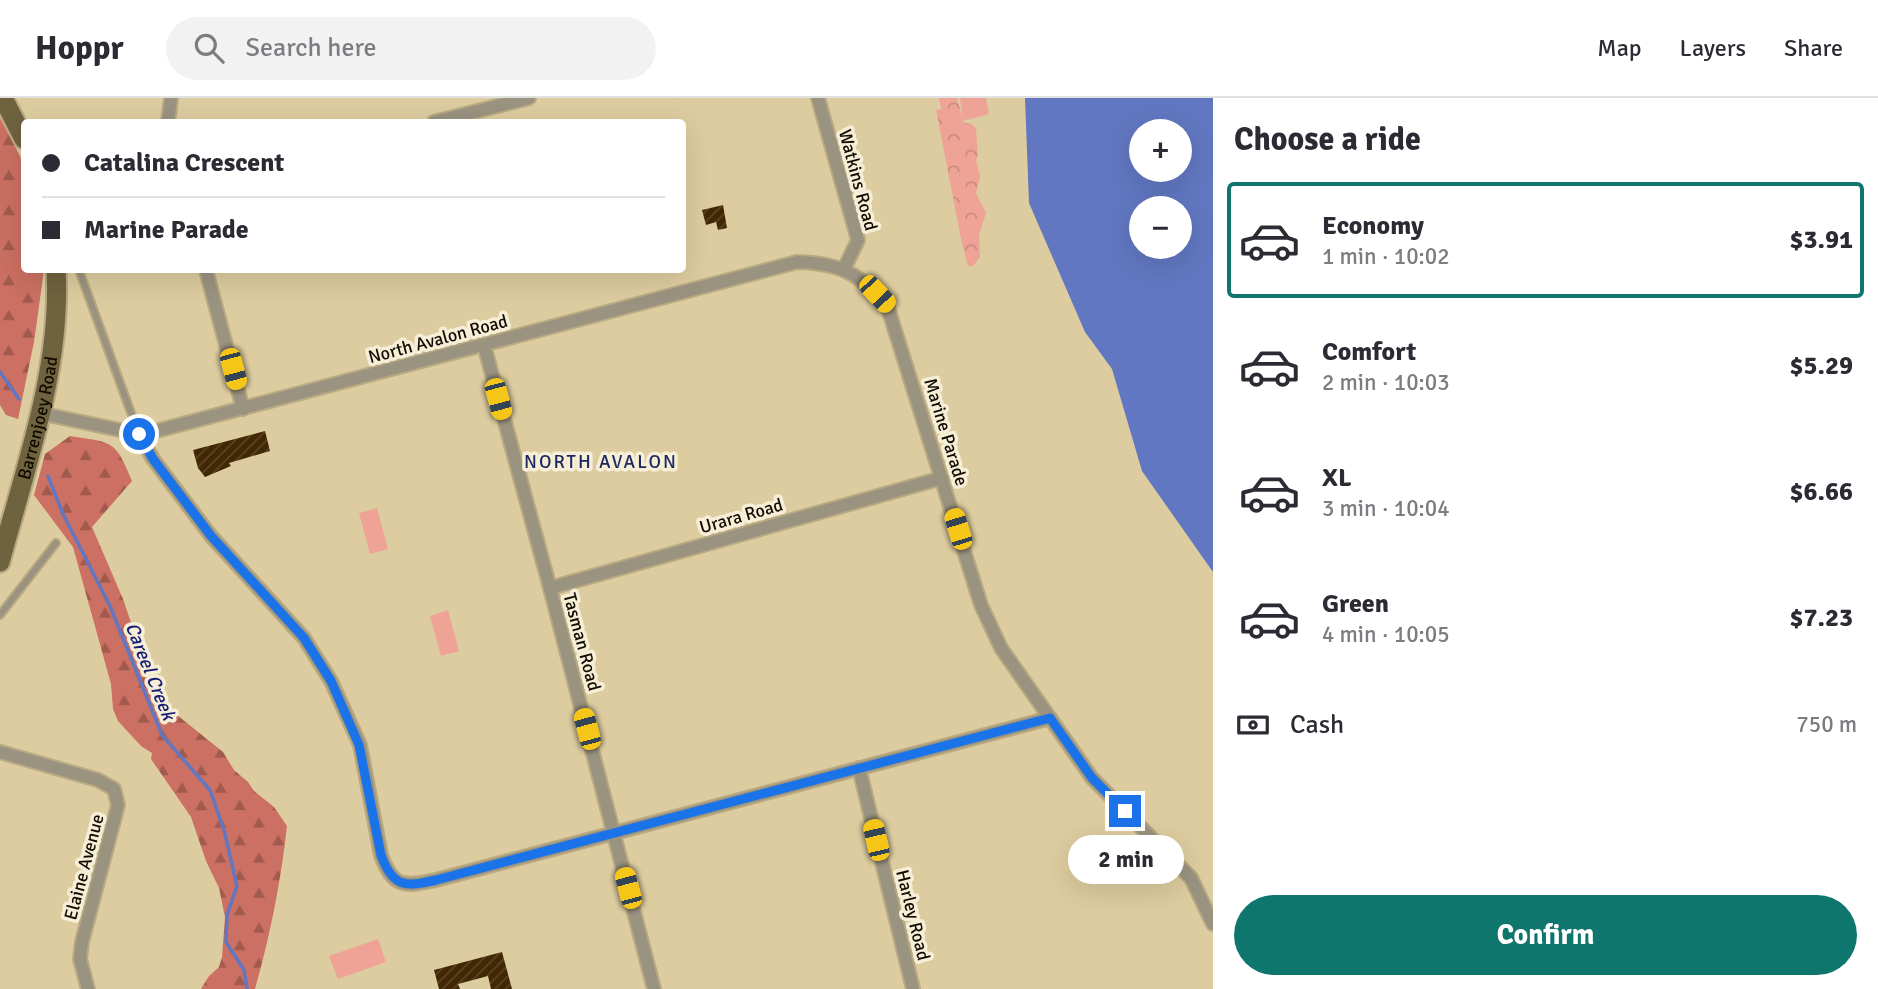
<!DOCTYPE html>
<html lang="en">
<head>
<meta charset="utf-8">
<style>
  :root { --surface:#fff; --page:#f2f2f3; --text:#2b2b33; --muted:#7c7c81; --line:#e1e1e2; --accent:#0f766e }
  body { margin:0; font-family:Signika,sans-serif; background:var(--page); color:var(--text); height:100vh; display:flex; flex-direction:column; font-size:26px; white-space:nowrap }
  * { box-sizing:border-box; margin:0 }
  p { font-size:23px; color:var(--muted) }
  .icon { flex:none; width:38px; height:38px; fill:none; stroke:currentColor; stroke-width:2; stroke-linecap:round; stroke-linejoin:round }
  .map { position:relative; flex:1; overflow:hidden }
  .panel { display:flex; flex-direction:column; background:var(--surface); width:665px }
  .panel>* { flex:none }
  .banner { position:absolute; left:21px; top:21px; width:665px; height:154px; border-radius:7px; box-shadow:0 7px 28px #0002; display:grid; align-content:center; height:154px; padding:0 21px; background:var(--surface) }
  .controls { position:absolute; left:1129px; top:21px; display:grid; gap:14px }
  .controls a { display:grid; place-items:center; width:63px; height:63px; border-radius:50%; background:var(--surface); box-shadow:0 7px 28px #0002; font-size:35px }
  .end { position:absolute; width:32px; height:32px; margin:-16px; border:9px solid #1a73e8; background:#fff; box-shadow:0 0 0 4px #fff }
  .from { border-radius:50% }
  .bubble { position:absolute; height:49px; border-radius:24px; background:var(--surface); box-shadow:0 7px 28px #0002; font-size:23px; font-weight:800; line-height:49px; text-align:center }
  .car { position:absolute; width:21px; height:42px; margin:-21px -10px; border-radius:9px; box-shadow:0 0 5px 2px #0007; background:linear-gradient(#f5c518 24%,#345 0 40%,#f5c518 0 76%,#345 0 86%,#f5c518 0) }
  .banner b { display:flex; align-items:center; gap:24px; height:66px; font-size:26px }
  .banner b+b { border-top:2px solid var(--line) }
  .banner i { width:18px; height:18px; background:var(--text) }
  ul { padding:0; list-style:none }
  li { display:flex; align-items:center; gap:21px; height:116px; margin:0 14px 10px; padding:0 7px; border:4px solid transparent; border-radius:7px }
  li div { flex:1 }
  li b { display:block; font-size:26px }
  li em { font-style:normal; font-weight:800 }
  li.selected { border-color:var(--accent) }
  li>.icon { width:63px; height:63px; stroke-width:1.5 }
  h2 { padding:0 21px; font-size:32px; line-height:84px }
  .pay { display:flex; align-items:center; gap:18px; height:77px; padding:0 21px; font-size:26px }
  .pay p { margin-inline-start:auto }
  .cta { display:flex; gap:14px; margin-top:auto; padding:14px 21px }
  .cta a { flex:1; height:80px; border-radius:42px; background:var(--accent); color:#fff; font-size:28px; font-weight:800; line-height:80px; text-align:center }
  header { display:flex; align-items:center; gap:42px; box-sizing:border-box; height:98px; padding:0 35px; background:var(--surface); border-bottom:2px solid var(--line) }
  header strong { font-size:33px }
  nav { display:flex; gap:38px; margin-inline-start:auto; font-size:24px }
  .search { width:490px; height:63px; background:var(--page); display:flex; align-items:center; gap:18px; box-sizing:border-box; padding:0 24px; border-radius:38px; color:var(--muted); font-size:26px }
  main { display:flex; flex:1; min-height:0 }
  .map>svg:first-child { display:block }
  .grass { fill:#eea396 }
  .forest { fill:url(#forest-firs) }
  .park { fill:url(#park-crowns) }
  .water { fill:#6177c1; fill-rule:evenodd }
  .lines { fill:none; stroke-linecap:round; stroke-linejoin:round }
  .stream { stroke:#6177c1; stroke-width:3.5 }
  .building { fill:url(#building-hatch) }
  .service-casing { stroke:#b8a982; stroke-width:10 }
  .minor-casing { stroke:#b8a982; stroke-width:16 }
  .primary-casing { stroke:#b8a982; stroke-width:23 }
  .service { stroke:#9a9380; stroke-width:6 }
  .minor { stroke:#9a9380; stroke-width:12 }
  .primary { stroke:#6f623f; stroke-width:19 }
  .route { stroke:#1a73e8; stroke-width:9 }
  .labels { text-anchor:middle; stroke-width:7; stroke-linejoin:round; paint-order:stroke }
  .street-label { font-size:18px; fill:#110b00; stroke:#f6eed7 }
  .neighbourhood-label { font-size:19px; letter-spacing:2px; fill:#1b275e; stroke:#f6eed7 }
  .water-label { font-size:19px; font-style:italic; fill:#161e76; stroke:#f6eed7 }
</style>
</head>
<body>
<header>
<strong>Hoppr</strong>
<div class="search"><svg class="icon" aria-label="search" viewBox="0 0 24 24"><circle cx="10" cy="10" r="6"/><path d="M15 15l6 6"/></svg>Search here</div>
<nav><a>Map</a><a>Layers</a><a>Share</a></nav>
</header>
<main>
<div class="map">
<svg width="1213" height="891" viewBox="0 0 1213 891">
  <defs>
    <pattern id="forest-firs" width="22" height="20" patternUnits="userSpaceOnUse" patternTransform="scale(1.75)"><rect width="22" height="20" fill="#cb7062"/><path d="M5 1l3.5 6h-7zM16 11l3.5 6h-7z" fill="#a35a4e"/></pattern>
    <pattern id="park-crowns" width="20" height="18" patternUnits="userSpaceOnUse" patternTransform="scale(1.75)"><rect width="20" height="18" fill="#eea396"/><path d="M2 6a3 3 0 1 1 6 0M12 15a3 3 0 1 1 6 0" fill="none" stroke="#cb8b80"/></pattern>
    <pattern id="building-hatch" width="6" height="6" patternUnits="userSpaceOnUse" patternTransform="scale(1.75)"><rect width="6" height="6" fill="#412702"/><path d="M-1 1l2-2M0 6l6-6M5 7l2-2" fill="none" stroke="#594425"/></pattern>
  </defs>
  <rect width="100%" height="100%" fill="#ddcc9f"/>
  <g class="grass">
    <polygon points="960,0 986,0 989,16 963,23"/>
    <polygon points="377,410 388,451 370,456 359,415"/>
    <polygon points="448,512 459,553 441,558 430,518"/>
    <polygon points="378,841 386,864 338,881 329,858"/>
  </g>
  <g class="forest">
    <polygon points="0,20 20,58 24,72 24,172 44,172 34,244 18,321 6,317 0,307"/>
    <path d="M70,338c43,7 45,3 62,45l-40,46 31,72 12,35 18,67 19,10 51,41 11,18 14,12 6,9 20,16 13,19c-6,55 -17,110 -32,163h-54l8,-13 10,-9 3,-10 3,-40 -6,-29 -13,-27 -15,-44 -40,-58 1,-6 -11,-7 -23,-25 -5,-12 -2,-25 -38,-137 -39,-52 11,-41z"/>
  </g>
  <polygon class="park" points="939,0 957,0 964,25 970,25 976,30 978,58 976,62 980,78 976,95 986,115 979,137 980,159 973,168 968,168 962,146 936,12 941,11"/>
  <path class="water" d="M1025,0h188v474l-71,-101 -30,-102 -27,-37 -56,-129zM1141,33h39v39h-39zM1141,110h39v39h-39z"/>
  <g class="lines">
    <g class="stream">
      <polyline points="0,274 19,301"/>
      <polyline points="48,378 63,416 110,508 162,637 210,692 224,732 237,788 227,817 226,844 244,872 247,891"/>
    </g>
  </g>
  <g class="building">
    <polygon points="723,107 727,130 718,132 716,124 706,127 702,112"/>
    <polygon points="265,333 270,353 229,365 231,368 205,379 198,370 193,352"/>
    <polygon points="502,854 512,891 491,891 488,878 458,886 460,891 439,891 434,872"/>
  </g>
  <g class="lines">
    <g class="service-casing">
      <g id="service">
        <polyline points="79,172 138,334"/>
        <polyline points="0,517 56,445"/>
      </g>
    </g>
    <g class="minor-casing">
      <g id="minor">
        <polyline points="818,0 858,142 844,171"/>
        <polyline points="168,24 171,0"/>
        <polyline points="434,24 529,0"/>
        <polyline points="206,172 243,311"/>
        <polyline points="484,247 550,490 654,891"/>
        <path d="M39,315l100,21 17,-3 641,-169c44,1 62,12 90,43l94,300 20,43 91,130 99,100 22,46"/>
        <path d="M139,336l14,25 58,77 93,102 27,43 29,64 21,110c12,33 23,32 55,25l614,-162"/>
        <polyline points="550,490 942,380"/>
        <polyline points="0,654 98,682 114,691 118,707 82,844 80,861 88,891"/>
        <polyline points="859,670 913,891"/>
      </g>
    </g>
    <g class="primary-casing">
      <g id="primary">
        <polyline points="3,0 24,41"/>
        <path id="s1" d="M0,464c25,-93 62,-196 56,-292"/>
      </g>
    </g>
    <use href="#service" class="service"/>
    <use href="#minor" class="minor"/>
    <use href="#primary" class="primary"/>
  </g>
  <g class="lines">
    <path class="route" d="M139,336l14,25 58,77 93,102 27,43 28,64 22,110c12,33 24,32 55,25l614,-162 42,60 33,33"/>
  </g>
  <g class="labels">
    <g class="street-label">
      <text transform="translate(858 82) rotate(75)" y="6">Watkins Road</text>
      <text transform="translate(438 241) rotate(-15)" y="6">North Avalon Road</text>
      <text dy="6" stroke="none"><textPath href="#s1" startOffset="149">Barrenjoey Road</textPath></text>
      <text transform="translate(946 334) rotate(73)" y="6">Marine Parade</text>
      <text transform="translate(741 418) rotate(-16)" y="6">Urara Road</text>
      <text transform="translate(582 544) rotate(75)" y="6">Tasman Road</text>
      <text transform="translate(84 769) rotate(-75)" y="6">Elaine Avenue</text>
      <text transform="translate(913 817) rotate(76)" y="6">Harley Road</text>
    </g>
    <g class="neighbourhood-label">
      <text x="601" y="370">NORTH AVALON</text>
    </g>
    <g class="water-label">
      <text transform="translate(151 573) rotate(68)" y="7">Careel Creek</text>
    </g>
  </g>
</svg>
<div class="controls">
<a>+</a>
<a>−</a>
</div>
<i class="end from" style="left:139px;top:336px"></i>
<i class="end" style="left:1125px;top:713px"></i>
<div class="bubble" style="left:1068px;top:737px;width:116px">2 min</div>
<i class="car" style="left:877px;top:196px;rotate:137deg"></i>
<i class="car" style="left:233px;top:271px;rotate:165deg"></i>
<i class="car" style="left:498px;top:301px;rotate:165deg"></i>
<i class="car" style="left:958px;top:431px;rotate:343deg"></i>
<i class="car" style="left:587px;top:631px;rotate:345deg"></i>
<i class="car" style="left:876px;top:742px;rotate:347deg"></i>
<i class="car" style="left:628px;top:790px;rotate:345deg"></i>
<div class="banner">
<b><i class="from"></i>Catalina Crescent</b>
<b><i></i>Marine Parade</b>
</div>
</div>
<section class="panel">
<h2>Choose a ride</h2>
<ul>
<li class="selected"><svg class="icon" aria-label="car" viewBox="0 0 24 24"><path d="M5 17H2v-5l4-1 3-4h7l3 4 3 1v5h-3M9 17h6M6 11h13"/><circle cx="7" cy="17" r="2"/><circle cx="17" cy="17" r="2"/></svg><div><b>Economy</b><p>1 min · 10:02</p></div><em>$3.91</em></li>
<li><svg class="icon" aria-label="car" viewBox="0 0 24 24"><path d="M5 17H2v-5l4-1 3-4h7l3 4 3 1v5h-3M9 17h6M6 11h13"/><circle cx="7" cy="17" r="2"/><circle cx="17" cy="17" r="2"/></svg><div><b>Comfort</b><p>2 min · 10:03</p></div><em>$5.29</em></li>
<li><svg class="icon" aria-label="car" viewBox="0 0 24 24"><path d="M5 17H2v-5l4-1 3-4h7l3 4 3 1v5h-3M9 17h6M6 11h13"/><circle cx="7" cy="17" r="2"/><circle cx="17" cy="17" r="2"/></svg><div><b>XL</b><p>3 min · 10:04</p></div><em>$6.66</em></li>
<li><svg class="icon" aria-label="car" viewBox="0 0 24 24"><path d="M5 17H2v-5l4-1 3-4h7l3 4 3 1v5h-3M9 17h6M6 11h13"/><circle cx="7" cy="17" r="2"/><circle cx="17" cy="17" r="2"/></svg><div><b>Green</b><p>4 min · 10:05</p></div><em>$7.23</em></li>
</ul>
<div class="pay"><svg class="icon" aria-label="cash" viewBox="0 0 24 24"><path d="M3 7h18v10H3z"/><circle cx="12" cy="12" r="2"/></svg>Cash<p>750 m</p></div>
<div class="cta"><a>Confirm</a></div>
</section>
</main>
</body>
</html>
